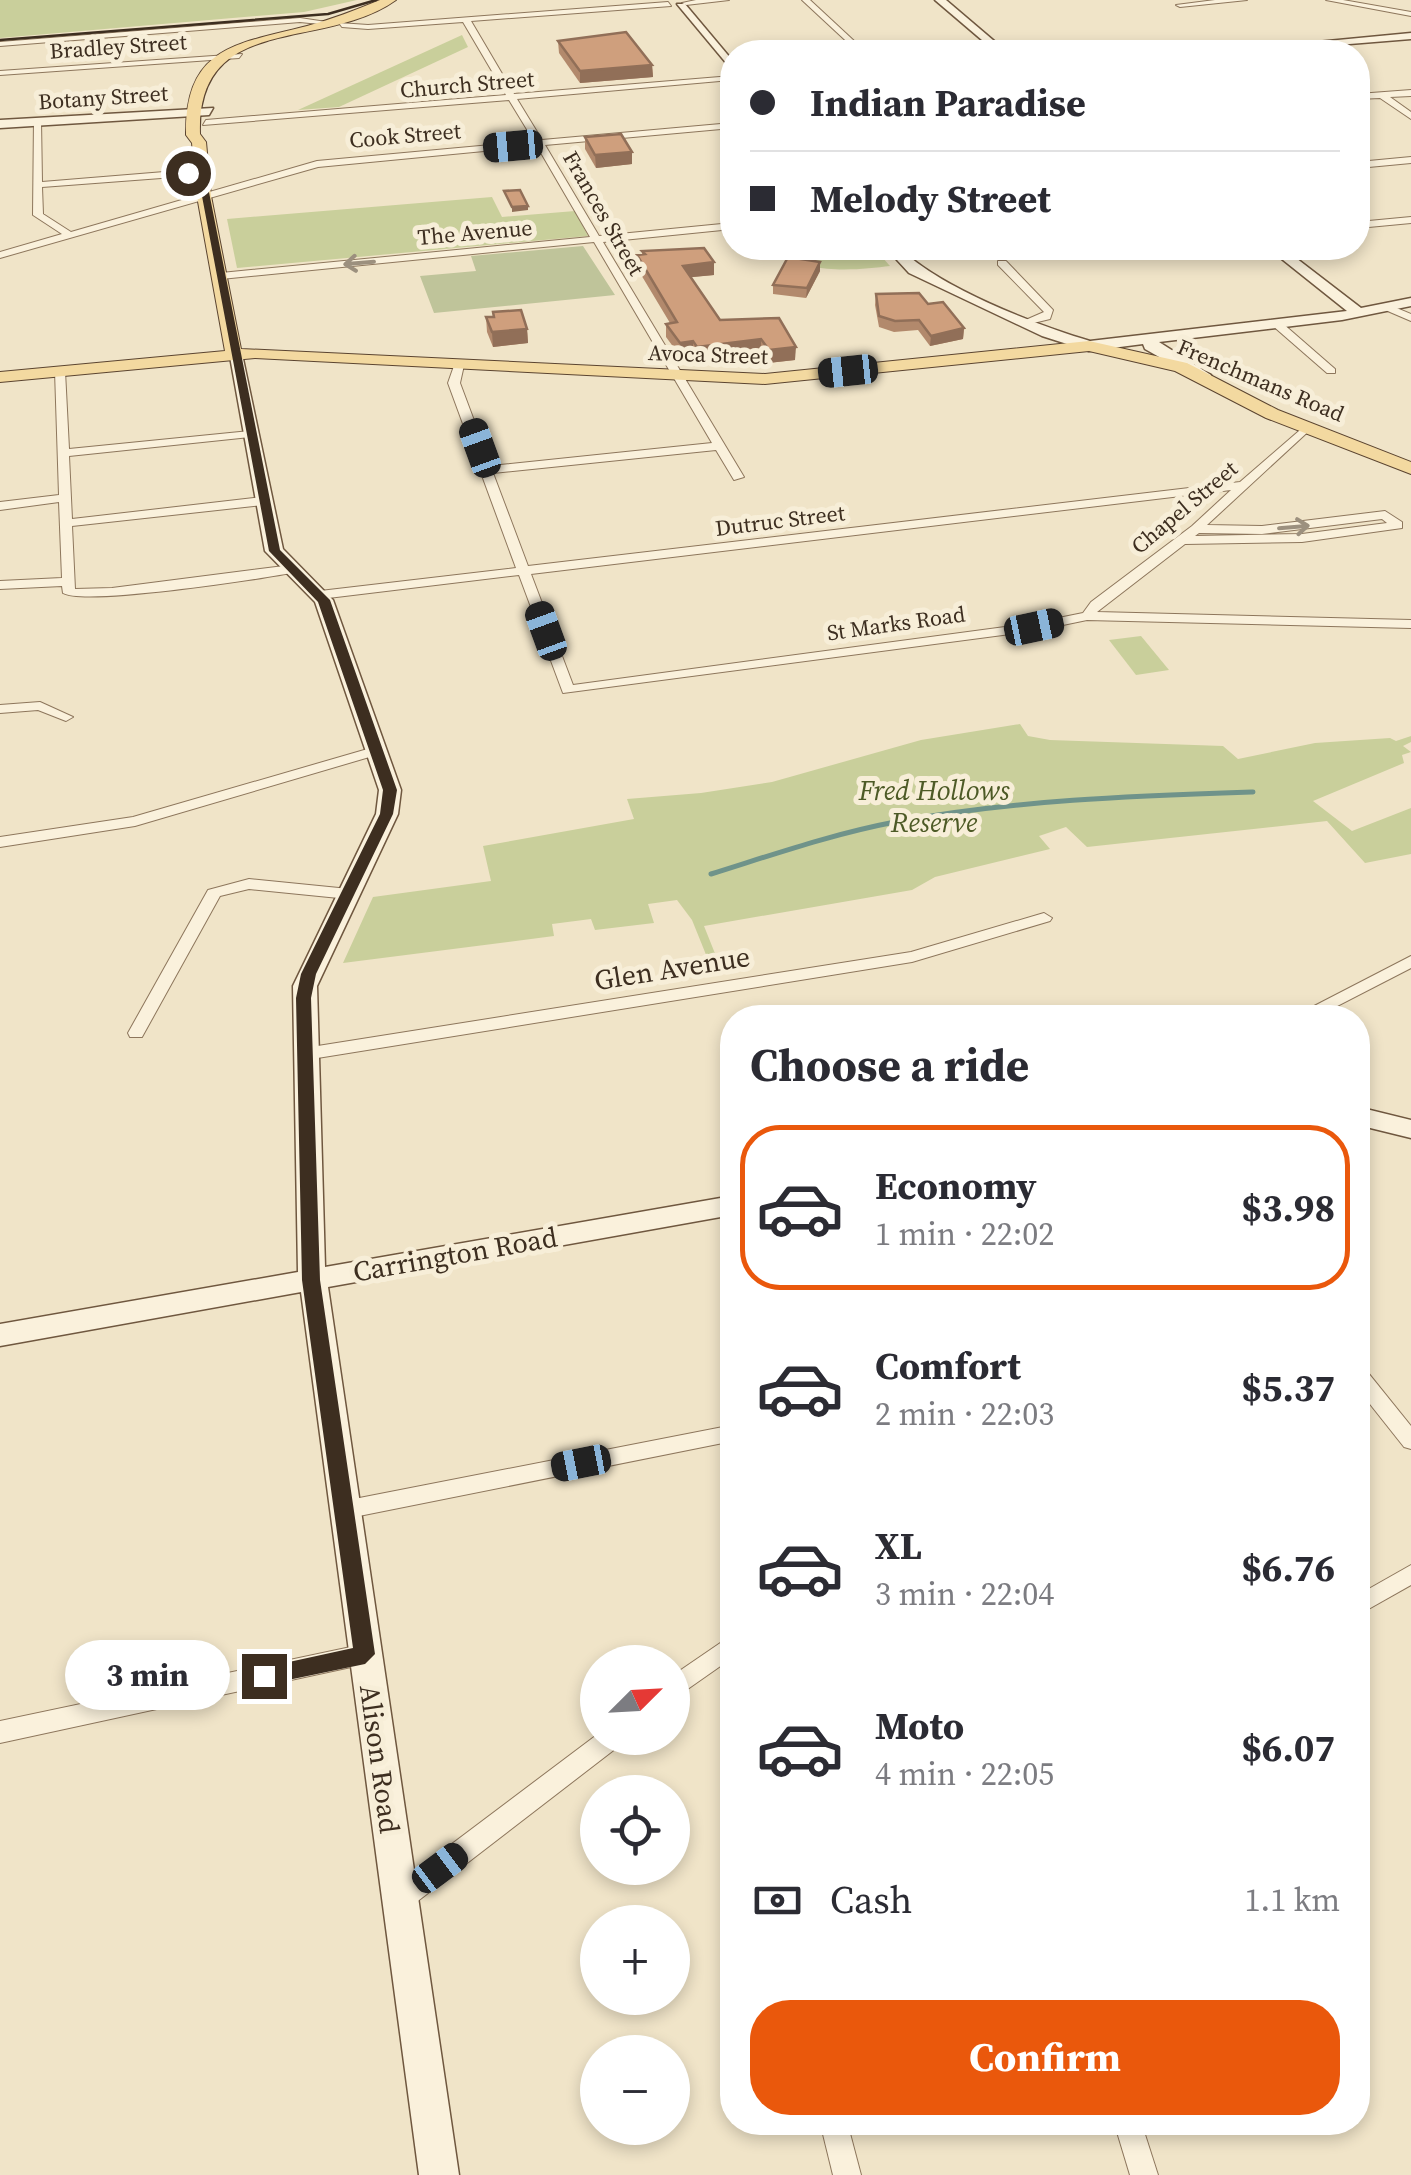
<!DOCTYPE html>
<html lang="en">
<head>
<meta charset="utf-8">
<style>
  :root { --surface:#fff; --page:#f2f2f3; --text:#2b2b33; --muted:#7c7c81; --line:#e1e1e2; --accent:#ea580c }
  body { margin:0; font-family:"Source Serif 4",serif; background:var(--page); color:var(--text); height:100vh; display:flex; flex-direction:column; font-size:38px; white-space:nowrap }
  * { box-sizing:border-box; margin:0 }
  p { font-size:32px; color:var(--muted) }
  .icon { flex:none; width:55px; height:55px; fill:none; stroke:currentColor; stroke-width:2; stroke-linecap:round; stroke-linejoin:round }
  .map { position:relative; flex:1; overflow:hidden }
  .drawer { position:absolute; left:720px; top:1005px; width:650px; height:1130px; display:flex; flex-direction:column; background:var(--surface); border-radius:40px; box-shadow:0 5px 15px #0003 }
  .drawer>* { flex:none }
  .banner { position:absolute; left:720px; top:40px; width:650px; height:220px; border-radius:40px; box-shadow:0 5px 15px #0003; display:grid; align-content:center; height:220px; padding:0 30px; background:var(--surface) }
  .needle { width:65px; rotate:66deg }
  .fabs { position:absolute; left:580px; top:1645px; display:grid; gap:20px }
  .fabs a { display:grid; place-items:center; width:110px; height:110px; border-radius:50%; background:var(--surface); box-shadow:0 5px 15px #0003; font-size:50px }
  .end { position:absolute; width:45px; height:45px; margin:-22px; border:12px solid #3d2e20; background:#fff; box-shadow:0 0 0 5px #fff }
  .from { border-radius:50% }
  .bubble { position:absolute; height:70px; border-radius:35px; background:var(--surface); box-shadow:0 5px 15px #0003; font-size:32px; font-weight:700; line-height:70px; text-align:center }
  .car { position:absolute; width:30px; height:60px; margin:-30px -15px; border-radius:12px; box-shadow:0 0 8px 2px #0007; background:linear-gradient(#222 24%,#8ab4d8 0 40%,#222 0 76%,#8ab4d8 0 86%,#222 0) }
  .banner b { display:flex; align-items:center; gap:35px; height:95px; font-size:38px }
  .banner b+b { border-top:2px solid var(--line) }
  .banner i { width:25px; height:25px; background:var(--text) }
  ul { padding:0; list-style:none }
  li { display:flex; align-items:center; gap:30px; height:165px; margin:0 20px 15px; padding:0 10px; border:5px solid transparent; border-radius:40px }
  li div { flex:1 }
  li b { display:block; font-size:38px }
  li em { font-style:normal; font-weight:700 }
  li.active { border-color:var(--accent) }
  li>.icon { width:90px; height:90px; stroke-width:1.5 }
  h2 { padding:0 30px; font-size:45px; line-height:120px }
  .pay { display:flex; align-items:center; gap:25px; height:110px; padding:0 30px; font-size:38px }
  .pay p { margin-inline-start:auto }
  .button { display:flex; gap:20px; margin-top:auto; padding:20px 30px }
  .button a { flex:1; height:115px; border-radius:40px; background:var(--accent); color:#fff; font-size:40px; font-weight:700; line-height:115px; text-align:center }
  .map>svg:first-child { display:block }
  .green { fill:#c9cf9b }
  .cemetery { fill:#bfc49a }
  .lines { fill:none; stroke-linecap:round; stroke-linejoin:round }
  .stream { stroke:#6f938a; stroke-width:5 }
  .street-casing { stroke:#8d765c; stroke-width:2 }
  .secondary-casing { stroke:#6f573f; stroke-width:3 }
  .primary-casing { stroke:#5b4430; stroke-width:2 }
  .street { fill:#faf1dc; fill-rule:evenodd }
  .secondary { fill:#faf1dc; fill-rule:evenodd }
  .primary { fill:#f3d9a0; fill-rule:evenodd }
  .tram { stroke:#3d2e20; stroke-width:2.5 }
  .wall { fill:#b2896c }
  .shaded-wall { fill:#916f58 }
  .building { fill:#cf9f7d; stroke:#916f58; stroke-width:2.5 }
  .oneway { stroke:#9c907e }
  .route { fill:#3d2e20 }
  .labels { text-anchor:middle; stroke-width:10; stroke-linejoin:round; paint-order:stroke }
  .far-street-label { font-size:22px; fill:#3d2e20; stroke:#f7eed8 }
  .park-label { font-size:28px; font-style:italic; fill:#4d5a26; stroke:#f7eed8 }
  .street-label { font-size:28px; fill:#3d2e20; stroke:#f7eed8 }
</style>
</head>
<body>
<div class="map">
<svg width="1411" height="2175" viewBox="0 0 1411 2175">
  <rect width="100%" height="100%" fill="#f0e4c8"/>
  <g class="green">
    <polygon points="0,0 357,0 304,12 0,38"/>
    <polygon points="462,35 468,47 339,107 298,110"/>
    <polygon points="492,197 502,217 575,211 588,236 237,268 227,219"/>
    <path d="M778,248h96l16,18c-32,4 -90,10 -112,-18z"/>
    <polygon points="1141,636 1169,670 1136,675 1109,640"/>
    <polygon points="1020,724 1028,736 1050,740 1223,746 1238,759 1315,743 1390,738 1396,741 1411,736 1411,742 1403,746 1411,752 1402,755 1404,763 1313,801 1352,831 1411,808 1411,854 1365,863 1327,821 1087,847 1066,827 1039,836 1050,849 935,877 912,890 704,926 720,966 711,967 692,920 677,900 648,904 654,923 595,930 591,919 552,924 554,936 343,963 373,897 491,881 483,846 634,819 627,799 701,793 772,782 921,740"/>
  </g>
  <polygon class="cemetery" points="583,246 615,295 434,313 420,276 476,271 471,256"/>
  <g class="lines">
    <path class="stream" d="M711,874c61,-19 121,-40 184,-52 118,-22 239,-26 358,-30"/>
    <g class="street-casing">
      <g id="street">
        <polygon points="696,0 729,0 686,5 682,3"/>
        <polygon points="802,0 810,0 866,52 858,52"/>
        <polygon points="1215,0 1247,0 1180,7 1176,5"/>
        <polygon points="1326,0 1343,0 1411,12 1411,16"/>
        <path d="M668,2l3,4 -200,15 43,73 218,-18 -1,4 -214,19 25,41 190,-17v5l-187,17 54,91 133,-13v6l-129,13 141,235 -10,3 -18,-30 -223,23 35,93 712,-84 67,-58 4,1v4l-104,96 55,1 123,-15 17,11v6l-100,14 -117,2 -88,68 314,8v8l-324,-8 -53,11 -471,62 -44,-118 -199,24 -6,-4 6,-4 196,-23 -68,-185 7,-20 9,2 -4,18 31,83 221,-23 -118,-201 -373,37 -5,-3 5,-3 369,-36 -53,-91 -219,21 -318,91v-6l62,-18 -29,-19 1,-96 7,2 1,61 159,-13 5,3 -5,3 -159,12 1,27 28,18 246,-71 217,-20 -25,-41 -306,25 3,-5 300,-25 -43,-73 -95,7 -26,-2 -3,-4 29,2zM1231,490l-39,36 -101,76 -8,11 -49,10 -461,62 -42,-111zM1382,519l5,4 -85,11 -107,2 4,-3 63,1z"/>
        <polygon points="300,18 333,23 329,25 300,22 0,46 0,42"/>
        <polygon points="242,54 239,58 0,75 0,71"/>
        <polygon points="1411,90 1411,96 1390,97 1411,112 1411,119 1380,98 1358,99 1358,94"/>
        <polygon points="1411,157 1411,163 1358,168 1358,162"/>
        <polygon points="1411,217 1411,223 1358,228 1358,222"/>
        <polygon points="998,261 1006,261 1053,310 1050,319 1021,326 1021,322 1044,312 998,265"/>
        <polygon points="1387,304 1411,314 1411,321 1383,309 1382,307"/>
        <polygon points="1273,322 1281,322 1335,369 1335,373 1327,373 1273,326"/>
        <path d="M60,368l5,3 4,78 181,-18 6,3 -6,3 -181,19 3,63 191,-22 6,4 -6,4 -191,21 3,63 37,-1 180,-23 6,4 -2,3c-34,7 -212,34 -233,21l-1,-7 -62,3v-8l62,-3 -3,-76 -59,8v-8l59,-7 -4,-124z"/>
        <polygon points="40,702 73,717 66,721 38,710 0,713 0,705"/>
        <polygon points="378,746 383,747 383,753 135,826 0,847 0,837 133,817"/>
        <polygon points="249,879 349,889 357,894 349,899 249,889 220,896 142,1037 130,1037 128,1033 208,890"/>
        <polygon points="1044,913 1052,918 1050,921 912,962 305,1060 296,1054 305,1048 911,952"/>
        <polygon points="1411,956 1411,968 1314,1018 1291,1018"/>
        <polygon points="1358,1367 1365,1369 1411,1426 1411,1449 1404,1447 1358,1389"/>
        <polygon points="723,1427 730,1429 732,1433 730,1441 723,1443 344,1519 336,1516 333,1510 336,1504 344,1501"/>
        <polygon points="1411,1565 1411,1585 1358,1615 1358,1595"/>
        <polygon points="732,1635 732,1658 672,1700 672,1676"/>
        <polygon points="365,1644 373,1647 376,1654 373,1661 365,1664 0,1743 0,1721"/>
        <polygon points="598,1734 598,1738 623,1738 619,1746 410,1907 401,1910 392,1907 389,1898 392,1889"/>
        <polygon points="820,2122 847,2122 861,2175 833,2175"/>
        <polygon points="1114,2122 1141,2122 1158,2175 1130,2175"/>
      </g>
    </g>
    <g class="secondary-casing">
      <g id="secondary">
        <polygon points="935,0 946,0 1007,52 996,52"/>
        <polygon points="677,4 685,4 732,60 732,70"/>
        <polygon points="1411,33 1411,39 1253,52 1212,52"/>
        <polygon points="213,108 209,115 0,128 0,120"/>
        <path d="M886,248h14c38,39 136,77 190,93l257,-30 -79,-63h15l78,60 50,-10v8l-69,14 -183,22 52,33v6l-6,2 -60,-34 -2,-5 -54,7 -47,-15 -133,-63z"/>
        <polygon points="229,351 242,354 283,549 333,600 401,790 398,814 317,986 325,1267 732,1196 732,1215 328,1287 459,2175 419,2175 301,1292 0,1346 0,1324 298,1272 293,986 376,814 379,790 315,602 265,551"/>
        <polygon points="1358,1107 1411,1120 1411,1138 1358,1125"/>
      </g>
    </g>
    <g class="primary-casing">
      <path id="primary" d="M380,0h16c-72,52 -200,11 -196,134l6,8 5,54 30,153 524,25 324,-33 98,22 91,47 133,52v12l-145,-56 -91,-47 -86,-20 -324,33 -510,-26 -255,24v-10l225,-21 -28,-155 -5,-53 -6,-8c-1,-89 51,-91 121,-109 25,-7 49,-16 73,-26z"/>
    </g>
    <use href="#street" class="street"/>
    <use href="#secondary" class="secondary"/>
    <use href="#primary" class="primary"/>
    <polyline class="tram" points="0,40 328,14 376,0"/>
  </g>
  <g class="wall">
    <polygon points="558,41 652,65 653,77 580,83 559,53"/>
    <polygon points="585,137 632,152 632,164 596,168 585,149"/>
    <polygon points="642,251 714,275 691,277 720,320 779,318 795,360 768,363 761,352 697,360 693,354 680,356 666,337 666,324 670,323 637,268 637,255 642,255"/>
    <polygon points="820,262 820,271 806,298 773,294 773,285"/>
    <polygon points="876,294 928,304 964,328 963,339 930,346 918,330 894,332 879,327 875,305"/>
    <polygon points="493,312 527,329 528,343 493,347 487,332 486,317 493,317"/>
  </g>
  <g class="shaded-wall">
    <polygon points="652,65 653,77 580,83 580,71"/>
    <polygon points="632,152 632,164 596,168 595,155"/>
    <polygon points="528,206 528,210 512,212 512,207"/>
    <polygon points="714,262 714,275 683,278 683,266"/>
    <polygon points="820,262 820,271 806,298 807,288"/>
    <polygon points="964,328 963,339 930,346 931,336"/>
    <polygon points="527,329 528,343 493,347 492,332"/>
    <polygon points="761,339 761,352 697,360 697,347"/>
    <polygon points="693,341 693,354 680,356 680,343"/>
    <polygon points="796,347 795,360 768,363 769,350"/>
  </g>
  <g class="building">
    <polygon points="626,32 652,65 580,71 558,41"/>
    <polygon points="621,134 632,152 595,155 585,137"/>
    <polygon points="520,190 528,206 512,207 504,191"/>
    <polygon points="704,248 714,262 683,266 720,320 779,318 796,347 769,350 761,339 697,347 693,341 680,343 666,324 677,322 637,255 645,254 642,251"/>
    <polygon points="788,257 820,262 807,288 773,285"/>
    <polygon points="919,293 928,304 943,302 964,328 931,336 919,320 895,321 879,316 876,294"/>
    <polygon points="521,310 527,329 492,332 486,317 494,317 493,312"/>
  </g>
  <defs><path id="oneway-shaft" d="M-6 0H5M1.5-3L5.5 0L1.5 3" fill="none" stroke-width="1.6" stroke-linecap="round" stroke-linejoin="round" transform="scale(2.5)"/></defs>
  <g class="oneway">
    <use href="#oneway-shaft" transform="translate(359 263) rotate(175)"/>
    <use href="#oneway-shaft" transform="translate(1294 527) rotate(-5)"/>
  </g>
  <polygon class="route" points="201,169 205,172 280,550 330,600 397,790 393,814 316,974 311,998 320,1280 375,1654 365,1664 264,1685 257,1682 254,1676 257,1669 353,1648 302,1280 296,998 301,974 380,814 383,790 318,602 269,551 198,175 183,173"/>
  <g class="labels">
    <g class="far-street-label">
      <text transform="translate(118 46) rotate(-4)" y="8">Bradley Street</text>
      <text transform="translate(467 84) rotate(-5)" y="8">Church Street</text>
      <text transform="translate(103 97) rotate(-4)" y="8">Botany Street</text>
      <text transform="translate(405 135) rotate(-5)" y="8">Cook Street</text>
      <text transform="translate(604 213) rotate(60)" y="8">Frances Street</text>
      <text transform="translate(475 232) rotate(-5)" y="8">The Avenue</text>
      <text transform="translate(708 354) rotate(2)" y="8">Avoca Street</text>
      <text transform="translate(1261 380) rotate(23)" y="8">Frenchmans Road</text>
      <text transform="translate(1184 507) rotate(-40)" y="8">Chapel Street</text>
      <text transform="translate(780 520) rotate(-7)" y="8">Dutruc Street</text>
      <text transform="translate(896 623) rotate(-8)" y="8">St Marks Road</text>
    </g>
    <g class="park-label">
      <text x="934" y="800">Fred Hollows<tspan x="934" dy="32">Reserve</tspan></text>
    </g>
    <g class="street-label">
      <text transform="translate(672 968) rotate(-9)" y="10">Glen Avenue</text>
      <text transform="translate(455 1254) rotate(-10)" y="10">Carrington Road</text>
      <text transform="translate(380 1759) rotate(82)" y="10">Alison Road</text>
    </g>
  </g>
</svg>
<div class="fabs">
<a><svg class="needle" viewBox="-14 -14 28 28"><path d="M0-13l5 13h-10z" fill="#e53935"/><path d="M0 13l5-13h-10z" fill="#7c7c81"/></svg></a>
<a><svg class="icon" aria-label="locate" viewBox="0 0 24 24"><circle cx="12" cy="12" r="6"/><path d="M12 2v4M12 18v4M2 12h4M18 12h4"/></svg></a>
<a>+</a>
<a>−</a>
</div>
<i class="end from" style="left:188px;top:173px"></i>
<i class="end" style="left:264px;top:1676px"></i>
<div class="bubble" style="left:65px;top:1640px;width:165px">3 min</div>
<i class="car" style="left:513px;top:146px;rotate:265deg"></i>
<i class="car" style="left:848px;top:371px;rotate:264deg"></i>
<i class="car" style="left:480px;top:448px;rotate:340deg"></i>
<i class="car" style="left:1034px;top:627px;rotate:78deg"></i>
<i class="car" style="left:546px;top:631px;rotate:340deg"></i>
<i class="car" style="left:581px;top:1463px;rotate:259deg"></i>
<i class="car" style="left:440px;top:1868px;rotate:53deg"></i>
<div class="banner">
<b><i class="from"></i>Indian Paradise</b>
<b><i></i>Melody Street</b>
</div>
<section class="drawer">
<h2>Choose a ride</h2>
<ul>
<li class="active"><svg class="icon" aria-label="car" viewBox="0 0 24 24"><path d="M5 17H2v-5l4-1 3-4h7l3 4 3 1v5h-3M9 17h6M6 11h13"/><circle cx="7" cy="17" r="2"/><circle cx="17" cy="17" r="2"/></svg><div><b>Economy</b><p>1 min · 22:02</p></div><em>$3.98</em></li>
<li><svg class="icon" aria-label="car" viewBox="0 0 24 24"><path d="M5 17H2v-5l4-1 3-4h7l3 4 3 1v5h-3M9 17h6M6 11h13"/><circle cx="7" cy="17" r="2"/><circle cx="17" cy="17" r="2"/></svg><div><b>Comfort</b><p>2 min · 22:03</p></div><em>$5.37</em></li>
<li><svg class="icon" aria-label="car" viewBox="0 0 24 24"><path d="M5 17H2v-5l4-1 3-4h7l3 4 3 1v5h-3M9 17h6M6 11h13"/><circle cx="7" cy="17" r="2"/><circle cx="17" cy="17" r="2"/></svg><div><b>XL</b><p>3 min · 22:04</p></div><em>$6.76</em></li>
<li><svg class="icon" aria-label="car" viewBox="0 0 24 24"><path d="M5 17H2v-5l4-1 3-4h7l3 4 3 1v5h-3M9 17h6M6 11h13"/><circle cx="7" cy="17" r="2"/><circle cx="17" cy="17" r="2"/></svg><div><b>Moto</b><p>4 min · 22:05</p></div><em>$6.07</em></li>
</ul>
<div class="pay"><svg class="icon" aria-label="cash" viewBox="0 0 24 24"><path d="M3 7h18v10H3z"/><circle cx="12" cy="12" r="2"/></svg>Cash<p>1.1 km</p></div>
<div class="button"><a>Confirm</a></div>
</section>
</div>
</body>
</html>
